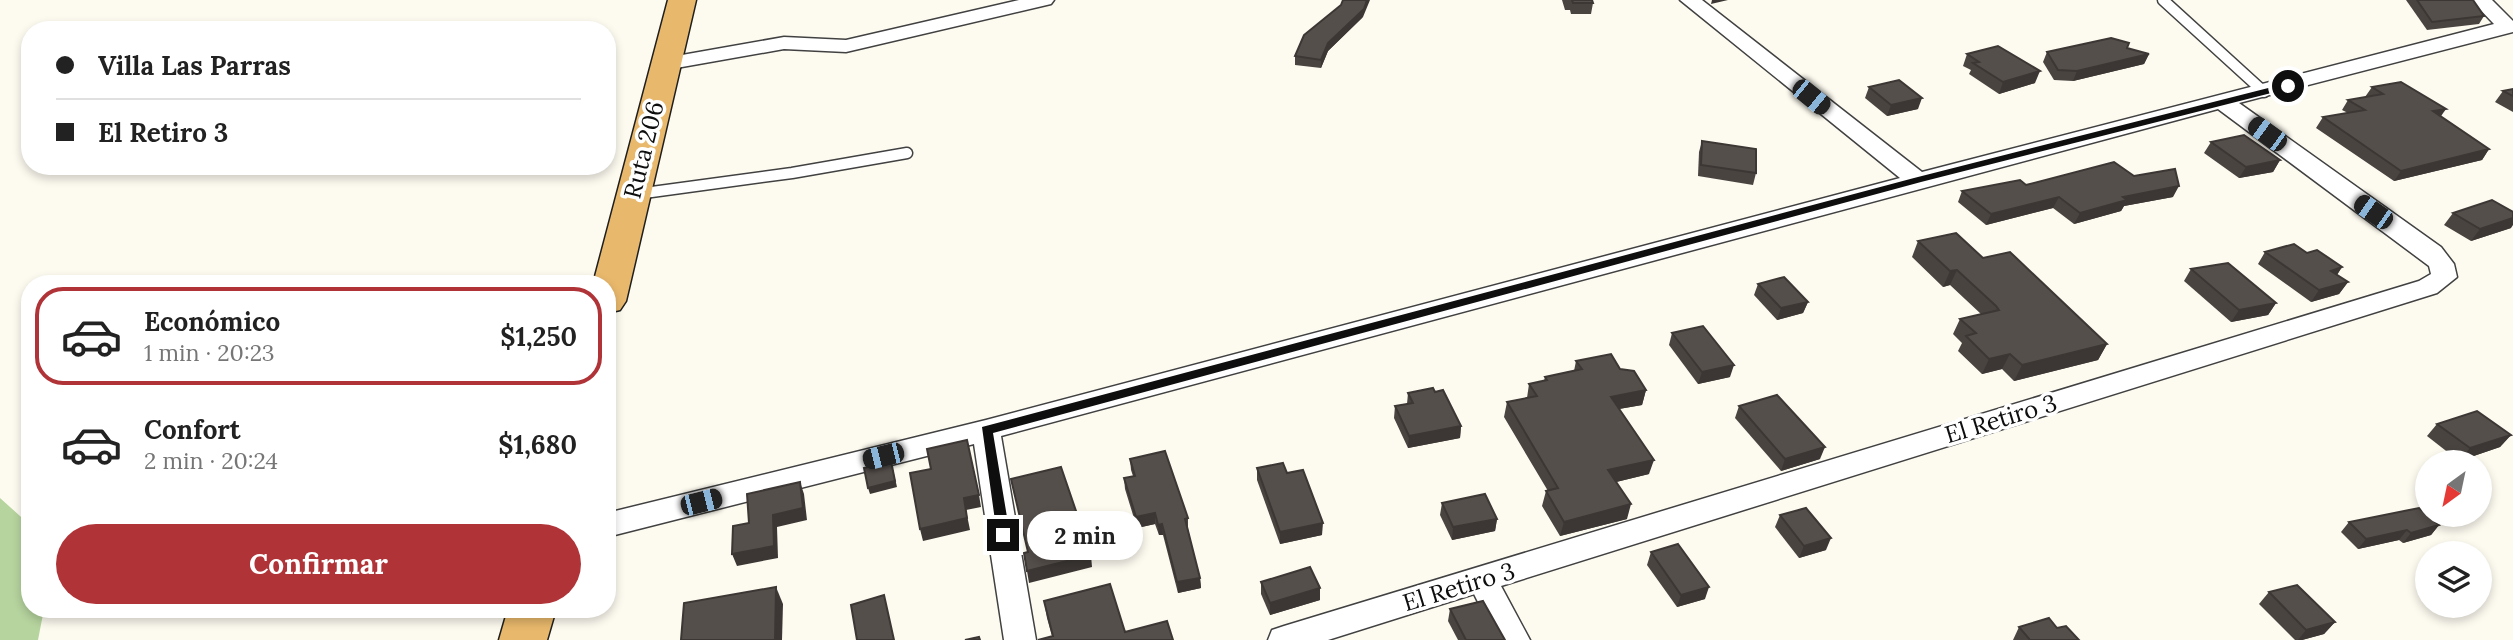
<!DOCTYPE html>
<html lang="es">
<head>
<meta charset="utf-8">
<style>
  :root { --surface:#fff; --page:#f2f2f2; --text:#222; --muted:#767676; --line:#e0e0e0; --accent:#b03338 }
  body { margin:0; font-family:Lora,serif; background:var(--page); color:var(--text); height:100vh; display:flex; flex-direction:column; font-size:26px; white-space:nowrap }
  * { box-sizing:border-box; margin:0 }
  p { font-size:23px; color:var(--muted) }
  .icon { flex:none; width:38px; height:38px; fill:none; stroke:currentColor; stroke-width:2; stroke-linecap:round; stroke-linejoin:round }
  .map { position:relative; flex:1; overflow:hidden }
  .drawer { position:absolute; left:21px; top:275px; width:595px; height:343px; display:flex; flex-direction:column; background:var(--surface); border-radius:28px; box-shadow:0 4px 10px #0003 }
  .drawer>* { flex:none }
  .top-card { position:absolute; left:21px; top:21px; width:595px; height:154px; border-radius:28px; box-shadow:0 4px 10px #0003; display:grid; align-content:center; height:154px; padding:0 35px; background:var(--surface) }
  .needle { width:46px; rotate:213deg }
  .controls { position:absolute; left:2415px; top:450px; display:grid; gap:14px }
  .controls a { display:grid; place-items:center; width:77px; height:77px; border-radius:50%; background:var(--surface); box-shadow:0 4px 10px #0003; font-size:35px }
  .end { position:absolute; width:32px; height:32px; margin:-16px; border:9px solid #0e0e0e; background:#fff; box-shadow:0 0 0 4px #fff }
  .from { border-radius:50% }
  .bubble { position:absolute; height:49px; border-radius:24px; background:var(--surface); box-shadow:0 4px 10px #0003; font-size:23px; font-weight:700; line-height:49px; text-align:center }
  .car { position:absolute; width:21px; height:42px; margin:-21px -10px; border-radius:9px; box-shadow:0 0 5px 2px #0007; background:linear-gradient(#222 24%,#8ab4d8 0 40%,#222 0 76%,#8ab4d8 0 86%,#222 0) }
  .top-card b { display:flex; align-items:center; gap:24px; height:66px; font-size:26px }
  .top-card b+b { border-top:2px solid var(--line) }
  .top-card i { width:18px; height:18px; background:var(--text) }
  ul { padding:12px 0 0; list-style:none }
  li { display:flex; align-items:center; gap:21px; height:98px; margin:0 14px 10px; padding:0 21px; border:4px solid transparent; border-radius:28px }
  li div { flex:1 }
  li b { display:block; font-size:26px }
  li em { font-style:normal; font-weight:700 }
  li.on { border-color:var(--accent) }
  li>.icon { width:63px; height:63px; stroke-width:1.5 }
  .cta { display:flex; gap:14px; margin-top:auto; padding:14px 35px }
  .cta a { flex:1; height:80px; border-radius:42px; background:var(--accent); color:#fff; font-size:28px; font-weight:700; line-height:80px; text-align:center }
  .map>svg:first-child { display:block }
  .forest { fill:#b6d49e }
  .lines { fill:none; stroke-linecap:round; stroke-linejoin:round }
  .service-casing { stroke:#414141; stroke-width:13 }
  .minor-casing { stroke:#414141; stroke-width:3 }
  .trunk-casing { stroke:#1f1f1f; stroke-width:3 }
  .service { stroke:#fff; stroke-width:10 }
  .minor { fill:#fff; fill-rule:evenodd }
  .trunk { fill:#e8b86c; fill-rule:evenodd }
  .wall { fill:#494440 }
  .shaded-wall { fill:#3c3734 }
  .building { fill:#554f4b; stroke:#3c3734; stroke-width:2 }
  .route { fill:#0e0e0e }
  .labels { text-anchor:middle; stroke-width:7; stroke-linejoin:round; paint-order:stroke }
  .street-label { font-size:24px; fill:#0e0e0e; stroke:#fff }
</style>
</head>
<body>
<div class="map">
<svg width="2513" height="640" viewBox="0 0 2513 640">
  <rect width="100%" height="100%" fill="#fdfbf0"/>
  <polygon class="forest" points="0,498 30,525 30,609 44,609 38,640 0,640"/>
  <g class="lines">
    <g class="service-casing">
      <g id="service">
        <polyline points="2163,0 2264,92"/>
        <polyline points="637,194 792,173 907,153"/>
      </g>
    </g>
    <g class="minor-casing">
      <g id="minor">
        <polygon points="1019,0 1054,0 1051,4 846,52 784,49 665,70 655,64 665,58 784,37 846,40"/>
        <polygon points="1680,0 1702,0 1922,172 2494,24 2471,0 2492,0 2513,21 2513,32 2239,103 2441,247 2454,264 2457,277 2437,293 1501,586 1530,640 1497,640 1474,594 1328,640 1268,640 1272,630 1284,626 2419,281 2431,274 2429,266 2218,109 1001,436 1036,640 1004,640 974,444 607,537 607,513 986,420 1900,178"/>
      </g>
    </g>
    <g class="trunk-casing">
      <g id="trunk">
        <polygon points="668,0 696,0 626,301 620,310 607,313 607,284 593,284"/>
        <polygon points="508,609 556,609 547,640 499,640"/>
      </g>
    </g>
    <use href="#service" class="service"/>
    <use href="#minor" class="minor"/>
    <use href="#trunk" class="trunk"/>
  </g>
  <g class="wall">
    <polygon points="1562,0 1592,0 1593,3 1591,14 1571,14 1570,10 1565,10"/>
    <polygon points="2406,0 2473,0 2484,16 2479,24 2427,30"/>
    <polygon points="1363,17 1328,51 1321,68 1295,65 1295,56"/>
    <polygon points="2127,48 2149,54 2144,64 2073,81 2054,80 2043,62 2047,52"/>
    <polygon points="1967,54 2035,83 1999,94 1969,74 1971,70 1963,66"/>
    <polygon points="1869,87 1918,109 1887,116 1865,98"/>
    <polygon points="2372,87 2441,117 2489,149 2482,160 2394,181 2316,128 2323,117 2348,113 2342,110 2348,100 2365,97"/>
    <polygon points="2513,89 2513,112 2495,102 2503,91"/>
    <polygon points="1702,141 1756,173 1753,185 1698,176 1699,152"/>
    <polygon points="2211,142 2280,160 2273,172 2239,178 2204,153"/>
    <polygon points="2134,176 2173,197 2124,206 2121,211 2074,224 2053,208 1986,225 1958,202 1962,191"/>
    <polygon points="2453,213 2511,228 2471,241 2444,225"/>
    <polygon points="1918,241 1983,258 2107,344 2098,360 2014,381 2002,369 1982,374 1958,351 1962,343 1953,334 1960,319 1981,314 1950,285 1943,287 1912,257"/>
    <polygon points="2265,252 2307,253 2342,267 2337,275 2348,282 2339,294 2311,302 2258,264"/>
    <polygon points="2191,269 2276,303 2268,315 2231,322 2184,281"/>
    <polygon points="1758,284 1808,302 1803,313 1777,320 1754,295"/>
    <polygon points="1672,333 1730,377 1698,384 1669,345"/>
    <polygon points="1576,361 1620,369 1646,390 1642,405 1619,409 1649,474 1616,482 1627,519 1560,536 1542,506 1546,491 1548,491 1504,417 1507,402 1527,398 1529,384 1544,381 1545,377 1574,371"/>
    <polygon points="1408,393 1461,426 1460,438 1408,448 1394,418 1395,406 1407,404"/>
    <polygon points="1739,406 1820,459 1781,471 1735,418"/>
    <polygon points="2437,424 2511,435 2500,447 2459,461 2427,436"/>
    <polygon points="1130,459 1188,518 1188,529 1200,578 1201,588 1178,593 1163,535 1159,535 1155,524 1137,528 1125,489 1124,478 1133,476 1131,470"/>
    <polygon points="1257,468 1322,535 1280,544 1257,480"/>
    <polygon points="1442,503 1497,519 1495,531 1452,540 1440,515"/>
    <polygon points="1780,515 1826,550 1799,558 1775,527"/>
    <polygon points="2349,522 2439,525 2431,535 2403,543 2399,540 2358,549 2341,532"/>
    <polygon points="1651,552 1705,599 1677,607 1647,565"/>
    <polygon points="1261,582 1320,588 1320,600 1270,615 1261,594"/>
    <polygon points="2269,592 2335,622 2324,634 2302,640 2295,640 2259,604"/>
    <polygon points="1044,601 1125,632 1052,636 1047,618"/>
    <polygon points="1450,609 1505,640 1458,640 1448,621"/>
    <polygon points="2019,627 2057,628 2079,640 2013,640"/>
  </g>
  <g class="shaded-wall">
    <polygon points="1367,0 1370,0 1363,17 1328,51 1321,68 1321,60 1328,43"/>
    <polygon points="1712,0 1728,0 1711,4"/>
    <polygon points="2149,54 2144,64 2073,81 2077,71"/>
    <polygon points="2040,71 2035,83 1999,94 2003,82"/>
    <polygon points="1922,98 1918,109 1887,116 1891,105"/>
    <polygon points="2446,109 2439,119 2433,111"/>
    <polygon points="2489,149 2482,160 2394,181 2401,171"/>
    <polygon points="2280,160 2273,172 2239,178 2246,167"/>
    <polygon points="2179,186 2173,197 2124,206 2121,211 2074,224 2080,213 2123,197"/>
    <polygon points="2059,197 2053,208 1986,225 1991,214"/>
    <polygon points="2513,218 2513,225 2511,228 2471,241 2480,229"/>
    <polygon points="2342,267 2334,279 2331,271"/>
    <polygon points="1957,270 1950,285 1943,287 1950,271"/>
    <polygon points="2348,282 2339,294 2311,302 2319,290"/>
    <polygon points="1808,302 1803,313 1777,320 1781,308"/>
    <polygon points="2276,303 2268,315 2231,322 2239,310"/>
    <polygon points="2107,344 2098,360 2014,381 2022,365"/>
    <polygon points="2010,354 2002,369 1982,374 1989,359"/>
    <polygon points="1734,365 1730,377 1698,384 1702,372"/>
    <polygon points="1646,390 1642,405 1607,411 1611,397"/>
    <polygon points="1461,426 1460,438 1408,448 1409,436"/>
    <polygon points="2511,435 2500,447 2459,461 2470,448"/>
    <polygon points="1825,447 1820,459 1781,471 1785,459"/>
    <polygon points="1654,460 1649,474 1604,485 1608,470"/>
    <polygon points="891,461 897,487 870,494 868,488"/>
    <polygon points="800,482 804,494 807,520 777,527 778,558 737,566 732,554"/>
    <polygon points="979,495 981,507 966,510 970,530 923,541 920,529 964,498"/>
    <polygon points="1631,504 1627,519 1560,536 1564,522"/>
    <polygon points="1155,513 1155,524 1137,528 1136,517"/>
    <polygon points="1497,519 1495,531 1452,540 1453,527"/>
    <polygon points="1323,523 1322,535 1280,544 1280,532"/>
    <polygon points="1162,524 1163,535 1159,535 1158,525"/>
    <polygon points="2439,525 2431,535 2403,543 2411,533"/>
    <polygon points="2407,530 2399,540 2358,549 2366,539"/>
    <polygon points="1831,538 1826,550 1799,558 1804,546"/>
    <polygon points="1091,555 1092,567 1029,583 1027,571"/>
    <polygon points="1200,578 1201,588 1178,593 1177,582"/>
    <polygon points="776,587 783,604 782,640 775,640"/>
    <polygon points="1709,587 1705,599 1677,607 1681,595"/>
    <polygon points="1320,588 1320,600 1270,615 1270,603"/>
    <polygon points="2335,622 2324,634 2302,640 2298,640 2306,630"/>
  </g>
  <g class="building">
    <polygon points="1343,0 1367,0 1364,9 1328,43 1321,60 1295,56 1304,35 1341,5"/>
    <polygon points="1572,0 1592,0 1593,3 1573,3"/>
    <polygon points="2417,0 2473,0 2484,16 2432,22"/>
    <polygon points="2111,38 2129,43 2127,48 2149,54 2077,71 2058,70 2047,52"/>
    <polygon points="1998,46 2040,71 2003,82 1973,63 1979,62 1967,54"/>
    <polygon points="1899,80 1922,98 1891,105 1869,87"/>
    <polygon points="2401,82 2446,109 2433,111 2489,149 2401,171 2323,117 2365,110 2348,100 2383,94 2372,87"/>
    <polygon points="2513,89 2513,96 2503,91"/>
    <polygon points="2244,135 2280,160 2246,167 2211,142"/>
    <polygon points="1702,141 1756,149 1756,173 1701,165"/>
    <polygon points="2114,162 2134,176 2175,169 2179,186 2123,197 2127,200 2080,213 2059,197 1991,214 1962,191 2020,180 2026,185"/>
    <polygon points="2492,200 2513,212 2513,218 2480,229 2453,213"/>
    <polygon points="1956,233 1983,258 2010,252 2107,344 2022,365 2010,354 1989,359 1966,336 1976,333 1960,319 1999,310 1996,306 1957,270 1950,271 1918,241"/>
    <polygon points="2294,244 2307,253 2317,250 2342,267 2331,271 2348,282 2319,290 2265,252"/>
    <polygon points="2228,263 2276,303 2239,310 2191,269"/>
    <polygon points="1784,277 1808,302 1781,308 1758,284"/>
    <polygon points="1703,326 1734,365 1702,372 1672,333"/>
    <polygon points="1611,354 1620,369 1634,371 1646,390 1611,397 1654,460 1608,470 1631,504 1564,522 1546,491 1558,488 1507,402 1537,396 1529,384 1547,380 1545,377 1582,369 1576,361"/>
    <polygon points="1433,388 1435,392 1443,390 1461,426 1409,436 1395,406 1413,403 1408,393"/>
    <polygon points="1777,395 1825,447 1785,459 1739,406"/>
    <polygon points="2477,411 2511,435 2470,448 2437,424"/>
    <polygon points="967,440 979,495 964,498 967,518 920,529 910,473 931,469 927,449"/>
    <polygon points="1165,451 1188,518 1185,519 1200,578 1177,582 1162,524 1158,525 1155,513 1136,517 1124,478 1135,476 1130,459"/>
    <polygon points="891,461 895,481 868,488 864,468"/>
    <polygon points="1283,463 1287,473 1303,470 1323,523 1280,532 1257,468"/>
    <polygon points="1061,467 1091,555 1027,571 1024,553 1028,552 1011,479"/>
    <polygon points="800,482 803,508 773,515 774,546 732,554 733,526 749,523 747,494"/>
    <polygon points="1485,494 1497,519 1453,527 1442,503"/>
    <polygon points="1806,508 1831,538 1804,546 1780,515"/>
    <polygon points="2419,508 2439,525 2411,533 2407,530 2366,539 2349,522"/>
    <polygon points="1678,544 1709,587 1681,595 1651,552"/>
    <polygon points="1310,567 1320,588 1270,603 1261,582"/>
    <polygon points="1110,584 1125,632 1167,621 1173,640 1038,640 1053,636 1044,601"/>
    <polygon points="2297,585 2335,622 2306,630 2269,592"/>
    <polygon points="776,587 775,640 681,640 684,603"/>
    <polygon points="884,595 894,640 857,640 851,605"/>
    <polygon points="1483,601 1505,640 1466,640 1450,609"/>
    <polygon points="2049,618 2057,628 2066,626 2079,640 2030,640 2019,627"/>
    <polygon points="979,637 980,640 965,640"/>
  </g>
  <polygon class="route" points="2288,83 2291,88 1921,182 993,433 1010,535 1003,540 997,535 982,427 1914,178"/>
  <g class="labels">
    <g class="street-label">
      <text transform="translate(644 150) rotate(-76)" y="8">Ruta 206</text>
      <text transform="translate(2001 419) rotate(-17)" y="8">El Retiro 3</text>
      <text transform="translate(1459 587) rotate(-17)" y="8">El Retiro 3</text>
    </g>
  </g>
</svg>
<div class="controls">
<a><svg class="needle" viewBox="-14 -14 28 28"><path d="M0-13l5 13h-10z" fill="#e53935"/><path d="M0 13l5-13h-10z" fill="#767676"/></svg></a>
<a><svg class="icon" aria-label="layers" viewBox="0 0 24 24"><path d="M12 4l9 5-9 5-9-5zM3 14l9 5 9-5"/></svg></a>
</div>
<i class="end from" style="left:2288px;top:86px"></i>
<i class="end" style="left:1003px;top:535px"></i>
<div class="bubble" style="left:1027px;top:511px;width:116px">2 min</div>
<i class="car" style="left:1811px;top:97px;rotate:129deg"></i>
<i class="car" style="left:2267px;top:134px;rotate:306deg"></i>
<i class="car" style="left:2373px;top:212px;rotate:305deg"></i>
<i class="car" style="left:883px;top:456px;rotate:256deg"></i>
<i class="car" style="left:701px;top:502px;rotate:76deg"></i>
<div class="top-card">
<b><i class="from"></i>Villa Las Parras</b>
<b><i></i>El Retiro 3</b>
</div>
<section class="drawer">
<ul>
<li class="on"><svg class="icon" aria-label="car" viewBox="0 0 24 24"><path d="M5 17H2v-5l4-1 3-4h7l3 4 3 1v5h-3M9 17h6M6 11h13"/><circle cx="7" cy="17" r="2"/><circle cx="17" cy="17" r="2"/></svg><div><b>Económico</b><p>1 min · 20:23</p></div><em>$1,250</em></li>
<li><svg class="icon" aria-label="car" viewBox="0 0 24 24"><path d="M5 17H2v-5l4-1 3-4h7l3 4 3 1v5h-3M9 17h6M6 11h13"/><circle cx="7" cy="17" r="2"/><circle cx="17" cy="17" r="2"/></svg><div><b>Confort</b><p>2 min · 20:24</p></div><em>$1,680</em></li>
</ul>
<div class="cta"><a>Confirmar</a></div>
</section>
</div>
</body>
</html>
